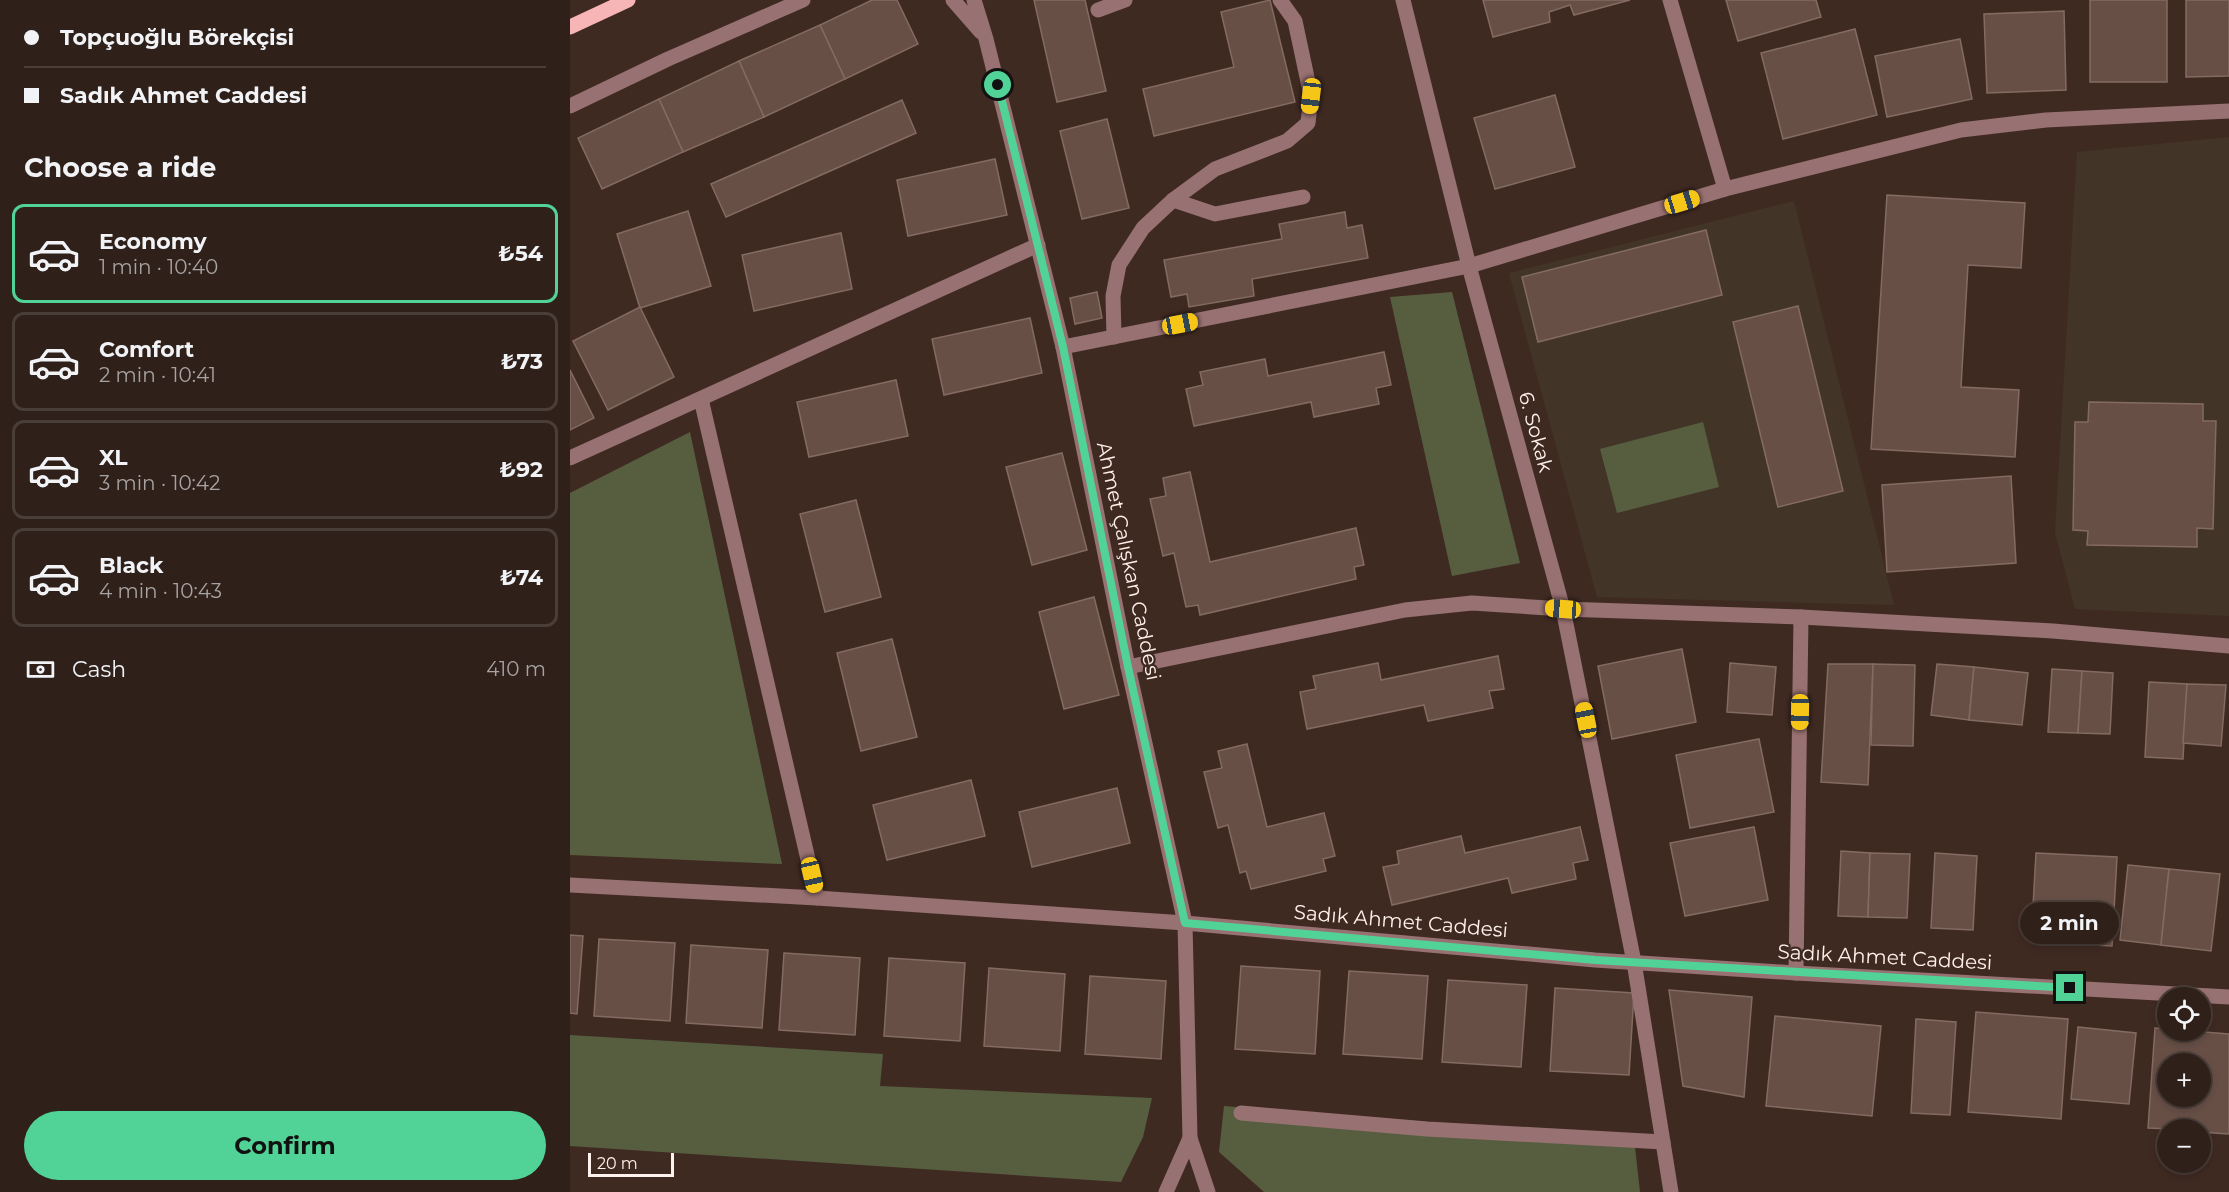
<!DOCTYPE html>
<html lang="en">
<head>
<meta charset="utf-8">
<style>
  :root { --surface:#2f201a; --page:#372823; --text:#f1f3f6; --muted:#a7a3a2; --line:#4a3e39; --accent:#51d397 }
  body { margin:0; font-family:Montserrat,sans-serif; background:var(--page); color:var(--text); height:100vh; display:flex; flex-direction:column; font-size:22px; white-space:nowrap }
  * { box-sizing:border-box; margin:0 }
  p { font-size:20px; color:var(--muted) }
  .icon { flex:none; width:33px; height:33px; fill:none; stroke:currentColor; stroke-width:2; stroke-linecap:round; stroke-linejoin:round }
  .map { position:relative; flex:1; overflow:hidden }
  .sheet { display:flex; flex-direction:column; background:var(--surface); width:570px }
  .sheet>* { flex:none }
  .top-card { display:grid; align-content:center; height:132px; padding:0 24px; background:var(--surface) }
  .fabs { position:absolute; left:1587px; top:987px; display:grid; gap:12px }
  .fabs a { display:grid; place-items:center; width:54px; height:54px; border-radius:50%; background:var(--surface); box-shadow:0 3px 9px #0003,0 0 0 2px var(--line); font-size:30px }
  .scale { position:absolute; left:18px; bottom:15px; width:86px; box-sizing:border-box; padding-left:6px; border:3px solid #fff1eb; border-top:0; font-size:16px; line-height:21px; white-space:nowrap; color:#fff1eb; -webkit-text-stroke:4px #3f2a22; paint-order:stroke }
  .end { position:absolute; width:27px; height:27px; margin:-14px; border:8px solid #51d397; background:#111; box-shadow:0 0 0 3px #111 }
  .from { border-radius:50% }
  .bubble { position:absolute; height:42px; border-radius:21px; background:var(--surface); box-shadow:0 3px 9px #0003,0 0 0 2px var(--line); font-size:20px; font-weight:700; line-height:42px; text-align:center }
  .car { position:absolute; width:18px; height:36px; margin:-18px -9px; border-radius:8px; box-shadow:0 0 4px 2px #0007; background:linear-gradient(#f5c518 24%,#345 0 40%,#f5c518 0 76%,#345 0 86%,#f5c518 0) }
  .top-card b { display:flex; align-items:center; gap:21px; height:57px; font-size:22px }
  .top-card b+b { border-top:2px solid var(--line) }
  .top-card i { width:15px; height:15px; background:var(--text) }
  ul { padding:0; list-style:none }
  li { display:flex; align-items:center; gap:18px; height:99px; margin:0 12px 9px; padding:0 12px; border:3px solid var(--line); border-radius:12px }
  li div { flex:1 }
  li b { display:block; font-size:22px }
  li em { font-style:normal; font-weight:700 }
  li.current { border-color:var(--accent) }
  li>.icon { width:54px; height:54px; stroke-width:1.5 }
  h2 { padding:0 24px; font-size:27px; line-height:72px }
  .pay { display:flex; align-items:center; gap:15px; height:66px; padding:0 24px; font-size:22px }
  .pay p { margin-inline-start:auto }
  .action { display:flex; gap:12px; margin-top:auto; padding:12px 24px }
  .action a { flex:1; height:69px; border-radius:36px; background:var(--accent); color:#111; font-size:24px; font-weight:700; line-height:69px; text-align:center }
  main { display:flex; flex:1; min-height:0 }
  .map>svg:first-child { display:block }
  .education { fill:#423527 }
  .green { fill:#575e40 }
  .building { fill:#674f46; stroke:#836b61; stroke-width:1.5; fill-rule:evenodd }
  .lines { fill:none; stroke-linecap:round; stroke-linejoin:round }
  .minor { stroke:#987172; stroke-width:15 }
  .major { stroke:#f7b5b7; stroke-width:15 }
  .route { stroke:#51d397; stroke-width:8 }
  .labels { text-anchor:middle; stroke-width:4.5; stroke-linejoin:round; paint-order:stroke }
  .street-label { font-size:20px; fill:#fff1eb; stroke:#3f2a22 }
</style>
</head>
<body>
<main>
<section class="sheet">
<div class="top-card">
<b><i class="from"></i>Topçuoğlu Börekçisi</b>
<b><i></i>Sadık Ahmet Caddesi</b>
</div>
<h2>Choose a ride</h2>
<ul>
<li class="current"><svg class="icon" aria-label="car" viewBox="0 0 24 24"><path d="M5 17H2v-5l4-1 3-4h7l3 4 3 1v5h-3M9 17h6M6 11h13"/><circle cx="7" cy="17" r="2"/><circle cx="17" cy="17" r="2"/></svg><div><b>Economy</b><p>1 min · 10:40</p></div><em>₺54</em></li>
<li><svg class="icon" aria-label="car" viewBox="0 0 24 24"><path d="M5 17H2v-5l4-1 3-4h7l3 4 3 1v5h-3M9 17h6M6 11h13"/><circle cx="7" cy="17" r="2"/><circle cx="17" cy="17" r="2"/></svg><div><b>Comfort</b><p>2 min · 10:41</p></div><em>₺73</em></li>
<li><svg class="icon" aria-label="car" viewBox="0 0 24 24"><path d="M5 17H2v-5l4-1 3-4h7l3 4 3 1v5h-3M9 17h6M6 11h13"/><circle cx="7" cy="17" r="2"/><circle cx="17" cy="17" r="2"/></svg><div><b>XL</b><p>3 min · 10:42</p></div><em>₺92</em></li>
<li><svg class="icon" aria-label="car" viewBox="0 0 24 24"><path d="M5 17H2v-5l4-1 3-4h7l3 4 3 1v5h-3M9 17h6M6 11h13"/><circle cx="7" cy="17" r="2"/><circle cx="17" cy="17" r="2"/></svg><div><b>Black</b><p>4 min · 10:43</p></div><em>₺74</em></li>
</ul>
<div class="pay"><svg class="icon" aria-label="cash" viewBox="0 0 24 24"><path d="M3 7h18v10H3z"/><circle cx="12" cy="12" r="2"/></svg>Cash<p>410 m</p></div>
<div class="action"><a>Confirm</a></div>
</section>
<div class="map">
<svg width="1659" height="1192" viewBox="0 0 1659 1192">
  <rect width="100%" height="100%" fill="#3f2a22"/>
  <g class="education">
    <polygon points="1659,137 1659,616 1505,609 1485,532 1507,152"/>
    <polygon points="1224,201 1324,605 1027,597 939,273"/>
  </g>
  <g class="green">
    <polygon points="882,292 950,563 882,576 820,297"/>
    <polygon points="1133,422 1149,487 1047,513 1030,449"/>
    <polygon points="120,432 212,864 0,855 0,493"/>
    <polygon points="0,1035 313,1054 310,1086 582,1098 573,1137 551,1182 0,1146"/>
    <polygon points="654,1106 1064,1138 1070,1192 694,1192 649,1152"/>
  </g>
  <g class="building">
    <polygon points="302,0 327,0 348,44 275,79 250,25"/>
    <polygon points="464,0 515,0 536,91 487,102"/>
    <polygon points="700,0 725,102 584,136 573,89 664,67 651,12"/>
    <polygon points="913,0 1060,0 1004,15 1000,5 979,12 980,22 923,37"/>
    <polygon points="1156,0 1246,0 1251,17 1168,41"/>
    <rect x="1520" y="0" width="77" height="82"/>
    <polygon points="1616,0 1659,0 1659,76 1616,77"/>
    <polygon points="1494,11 1496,90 1417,93 1414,14"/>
    <polygon points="250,25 275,79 194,117 169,61"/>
    <polygon points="1285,29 1307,115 1213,139 1191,53"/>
    <polygon points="1390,39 1402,99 1317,117 1305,56"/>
    <polygon points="169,61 194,117 113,152 89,99"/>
    <polygon points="985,95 1005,167 925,189 904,118"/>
    <polygon points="89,99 113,152 32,189 8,138"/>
    <polygon points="332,100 346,133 156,217 141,184"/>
    <polygon points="537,119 559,208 512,219 490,131"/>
    <polygon points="425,159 437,215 338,236 327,180"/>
    <polygon points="1317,195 1455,203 1451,268 1398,265 1391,387 1449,390 1445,457 1301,449"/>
    <polygon points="118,211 141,286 70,308 47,234"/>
    <polygon points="775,212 777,228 792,225 798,258 682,279 684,296 619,307 617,294 601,297 594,260 712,239 709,224"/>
    <polygon points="1136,230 1152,295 968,342 952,277"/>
    <polygon points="271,233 282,289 184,311 172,255"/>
    <polygon points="527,292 532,318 505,324 500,298"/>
    <polygon points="1228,306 1273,491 1208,507 1163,322"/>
    <polygon points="70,307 104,377 38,410 3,341"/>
    <polygon points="460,318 472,373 374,395 362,339"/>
    <polygon points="814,352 821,385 806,388 809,404 744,417 741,402 624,426 616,389 633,385 630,372 695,359 698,376"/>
    <polygon points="0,370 24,418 0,430"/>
    <polygon points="326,380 338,436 239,457 227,402"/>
    <polygon points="1519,402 1633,404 1633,421 1646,421 1643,529 1627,528 1627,547 1517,545 1518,531 1503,530 1505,422 1518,422"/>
    <polygon points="492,453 517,550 462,565 436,467"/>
    <polygon points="620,472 640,562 786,528 794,565 784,567 786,579 630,615 628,605 616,607 604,553 593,556 580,499 596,496 593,478"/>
    <polygon points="1441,476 1446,563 1317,572 1312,485"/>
    <polygon points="286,500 311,597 255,612 230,514"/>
    <polygon points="524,597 549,695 494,709 469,612"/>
    <polygon points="322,639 347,737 291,751 267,653"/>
    <polygon points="1112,649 1126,722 1042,739 1028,666"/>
    <polygon points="928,656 934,689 919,691 923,708 858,721 854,705 737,729 730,692 746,689 743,676 808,663 811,680"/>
    <polygon points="1160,663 1206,667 1202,715 1157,712"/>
    <polygon points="1258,664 1303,664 1298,785 1251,782"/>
    <polygon points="1303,664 1345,665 1343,746 1301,745"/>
    <polygon points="1367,664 1404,667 1399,720 1361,715"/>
    <polygon points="1404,667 1458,673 1452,725 1399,720"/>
    <polygon points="1482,669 1512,671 1508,733 1478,732"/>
    <polygon points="1512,671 1543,673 1540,734 1508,733"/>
    <polygon points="1579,682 1617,684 1613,759 1575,757"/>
    <polygon points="1617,684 1656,685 1651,746 1613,743"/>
    <polygon points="1189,739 1204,812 1120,828 1106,755"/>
    <polygon points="677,744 697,827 754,813 765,856 753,859 756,871 681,889 676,871 670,873 658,825 648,828 634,772 652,768 648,751"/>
    <polygon points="401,780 415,836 317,860 303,805"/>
    <polygon points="547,788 560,843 462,867 449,812"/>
    <polygon points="1010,827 1018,860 1003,863 1006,879 942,893 938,878 822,905 813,867 829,864 827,851 891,836 895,853"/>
    <polygon points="1184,827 1198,900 1115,916 1100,843"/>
    <polygon points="1271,851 1300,853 1298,917 1268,916"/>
    <polygon points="1300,853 1340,854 1337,918 1298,917"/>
    <polygon points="1365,853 1407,856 1403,930 1361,928"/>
    <polygon points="1466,853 1547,857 1542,946 1461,942"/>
    <polygon points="1558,865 1599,869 1591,945 1550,940"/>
    <polygon points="1599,869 1650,874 1641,951 1591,945"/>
    <polygon points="0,935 13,936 7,1014 0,1013"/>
    <polygon points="29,939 105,943 100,1021 24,1016"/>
    <polygon points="121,945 198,950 192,1028 116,1023"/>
    <polygon points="214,953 290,958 285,1035 209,1030"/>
    <polygon points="319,958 395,963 390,1041 314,1036"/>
    <polygon points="671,966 750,971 745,1054 665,1049"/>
    <polygon points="419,968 495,974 490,1051 414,1046"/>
    <polygon points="779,971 858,976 852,1059 773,1054"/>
    <polygon points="520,976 596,981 591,1059 515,1054"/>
    <polygon points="878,980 957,985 951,1067 872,1062"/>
    <polygon points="985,988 1064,993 1059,1075 980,1071"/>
    <polygon points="1099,990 1182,997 1174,1097 1113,1086"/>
    <polygon points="1406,1012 1498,1019 1491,1119 1398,1112"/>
    <polygon points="1205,1016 1311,1026 1302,1116 1196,1106"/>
    <polygon points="1346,1019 1386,1022 1380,1115 1341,1113"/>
    <polygon points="1508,1027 1566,1033 1559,1104 1501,1099"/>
    <path d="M1585,1028l74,6v100l-29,-2v-2l-52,-2zM1598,1064h32v32h-32z"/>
  </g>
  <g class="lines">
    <g class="minor">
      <polyline points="383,0 411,32"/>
      <polyline points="404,0 416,39 493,347 558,667 615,923 620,1138 638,1192"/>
      <polyline points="833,0 899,266 993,609 1064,962 1101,1192"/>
      <polyline points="1100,0 1155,189"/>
      <polyline points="528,10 555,0"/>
      <polyline points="0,106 98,59 233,0"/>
      <polyline points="603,200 645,214 733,197"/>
      <polyline points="544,337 543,296 549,265 573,228 603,200 645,169 717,141 738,123 741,96 725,21 710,0"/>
      <polyline points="493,347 899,266 1155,189 1391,130 1476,120 1659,111"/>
      <polyline points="131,399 247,898"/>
      <polyline points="0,458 468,245"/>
      <polyline points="558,667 835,610 902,603 993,609 1231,617 1483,631 1659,646"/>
      <polyline points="0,885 247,898 615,923 1025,960 1226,973 1659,997"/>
      <polyline points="1226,973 1231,617"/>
      <polyline points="671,1113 857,1129 1093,1142"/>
      <polyline points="596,1192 620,1138"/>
    </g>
    <polyline class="major" points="0,27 58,0"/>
  </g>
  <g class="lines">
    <polyline class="route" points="428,85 493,347 558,667 615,923 1025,960 1500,988"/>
  </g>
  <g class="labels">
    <g class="street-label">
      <text transform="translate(966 432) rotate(75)" y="7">6. Sokak</text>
      <text transform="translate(559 561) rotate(78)" y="7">Ahmet Çalışkan Caddesi</text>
      <text transform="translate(831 921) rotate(5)" y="7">Sadık Ahmet Caddesi</text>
      <text transform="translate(1315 957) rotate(3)" y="7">Sadık Ahmet Caddesi</text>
    </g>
  </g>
</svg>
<div class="fabs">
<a><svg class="icon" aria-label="locate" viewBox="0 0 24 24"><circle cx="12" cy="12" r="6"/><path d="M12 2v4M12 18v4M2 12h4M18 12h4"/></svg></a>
<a>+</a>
<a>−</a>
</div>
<div class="scale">20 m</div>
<i class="end from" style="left:428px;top:85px"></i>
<i class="end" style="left:1500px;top:988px"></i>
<div class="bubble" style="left:1450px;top:902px;width:99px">2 min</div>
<i class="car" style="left:741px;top:96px;rotate:187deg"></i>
<i class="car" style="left:1112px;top:202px;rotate:73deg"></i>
<i class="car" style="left:610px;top:324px;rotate:79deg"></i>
<i class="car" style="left:993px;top:609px;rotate:274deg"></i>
<i class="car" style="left:1230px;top:712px;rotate:181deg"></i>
<i class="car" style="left:1016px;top:720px;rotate:349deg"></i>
<i class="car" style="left:242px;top:875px;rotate:167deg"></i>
</div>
</main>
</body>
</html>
